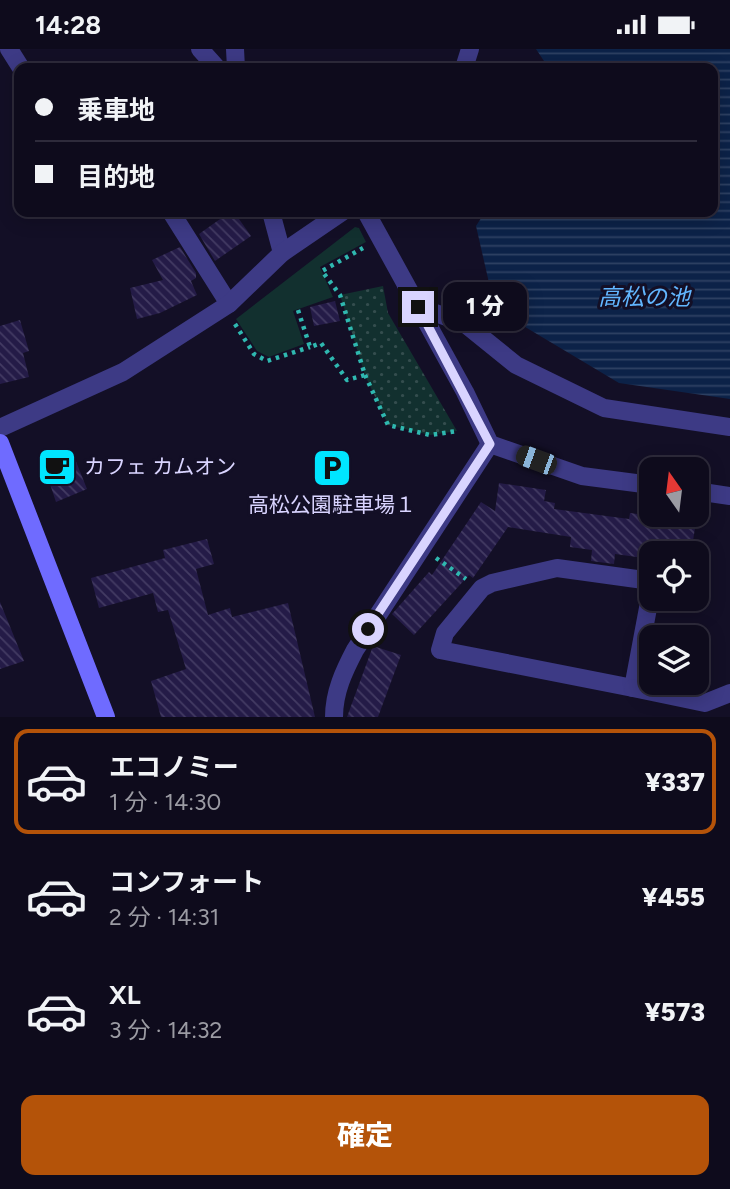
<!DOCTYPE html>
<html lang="ja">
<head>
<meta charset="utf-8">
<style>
  :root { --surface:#0e0b1c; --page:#1c1929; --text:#f1f3f6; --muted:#9b9ba3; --line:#2e2b3b; --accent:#b45309 }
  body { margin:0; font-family:Figtree,"Noto Sans JP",sans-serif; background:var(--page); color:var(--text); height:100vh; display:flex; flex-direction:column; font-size:26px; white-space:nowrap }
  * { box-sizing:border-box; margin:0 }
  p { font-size:23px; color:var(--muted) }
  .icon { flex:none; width:38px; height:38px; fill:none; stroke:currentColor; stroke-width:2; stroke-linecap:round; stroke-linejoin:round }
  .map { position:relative; height:668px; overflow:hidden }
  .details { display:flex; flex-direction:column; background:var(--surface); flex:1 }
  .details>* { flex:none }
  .hud { position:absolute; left:14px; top:14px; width:704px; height:154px; border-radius:14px; box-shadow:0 4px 18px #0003,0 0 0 2px var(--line); display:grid; align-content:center; height:154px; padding:0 21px; background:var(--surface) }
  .needle { width:46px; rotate:346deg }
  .buttons { position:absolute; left:639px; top:408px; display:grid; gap:14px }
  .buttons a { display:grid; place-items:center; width:70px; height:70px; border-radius:14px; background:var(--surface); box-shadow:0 4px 18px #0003,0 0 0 2px var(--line); font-size:35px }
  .end { position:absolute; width:32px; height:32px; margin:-16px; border:9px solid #d9d4ff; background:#111; box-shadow:0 0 0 4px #111 }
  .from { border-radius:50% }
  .bubble { position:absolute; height:49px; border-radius:14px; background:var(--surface); box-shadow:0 4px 18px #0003,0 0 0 2px var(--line); font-size:23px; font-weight:800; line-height:49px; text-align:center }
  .car { position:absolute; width:21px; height:42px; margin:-21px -10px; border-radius:9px; box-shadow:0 0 5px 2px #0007; background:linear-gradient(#222 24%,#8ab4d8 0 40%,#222 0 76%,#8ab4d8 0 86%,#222 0) }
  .hud b { display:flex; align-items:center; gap:24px; height:66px; font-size:26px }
  .hud b+b { border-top:2px solid var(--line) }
  .hud i { width:18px; height:18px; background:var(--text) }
  ul { padding:12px 0 0; list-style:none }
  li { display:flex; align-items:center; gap:21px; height:105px; margin:0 14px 10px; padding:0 7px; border:4px solid transparent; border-radius:14px }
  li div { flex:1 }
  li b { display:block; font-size:26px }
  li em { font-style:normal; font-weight:800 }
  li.active { border-color:var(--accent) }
  li>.icon { width:63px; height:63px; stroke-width:1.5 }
  .action { display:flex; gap:14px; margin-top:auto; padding:14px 21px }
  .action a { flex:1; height:80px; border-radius:14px; background:var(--accent); color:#fff; font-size:28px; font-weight:800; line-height:80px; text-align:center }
  .status { display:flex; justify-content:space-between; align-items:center; height:49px; padding:0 35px; background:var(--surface); direction:ltr }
  .status svg { height:19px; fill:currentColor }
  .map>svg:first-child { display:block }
  .grass { fill:url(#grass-dots) }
  .park { fill:#12302f }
  .water { fill:url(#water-rules) }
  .building { fill:url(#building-back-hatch) }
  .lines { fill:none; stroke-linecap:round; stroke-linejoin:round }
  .path { stroke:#2fb8b0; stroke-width:4.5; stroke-dasharray:3.5 5; stroke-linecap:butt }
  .street { stroke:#3d3a85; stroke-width:18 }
  .secondary { stroke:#6f6bff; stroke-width:18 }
  .route { stroke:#d9d4ff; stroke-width:9 }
  .labels { text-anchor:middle; stroke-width:6; stroke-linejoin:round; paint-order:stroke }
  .poi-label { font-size:21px; fill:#d9d4ff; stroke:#130f26; text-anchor:start }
  .water-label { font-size:23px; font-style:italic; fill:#62b6ff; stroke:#130f26 }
</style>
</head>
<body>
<div class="status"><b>14:28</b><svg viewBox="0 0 49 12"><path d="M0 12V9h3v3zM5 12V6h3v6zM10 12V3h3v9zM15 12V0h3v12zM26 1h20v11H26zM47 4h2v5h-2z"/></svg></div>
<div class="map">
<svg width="730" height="668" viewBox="0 0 730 668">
  <defs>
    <pattern id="grass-dots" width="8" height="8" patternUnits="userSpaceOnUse" patternTransform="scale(1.75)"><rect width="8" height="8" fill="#12302f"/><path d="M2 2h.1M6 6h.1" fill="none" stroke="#344d4e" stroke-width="1.8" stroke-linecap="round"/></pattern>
    <pattern id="water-rules" width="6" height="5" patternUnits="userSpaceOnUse" patternTransform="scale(1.75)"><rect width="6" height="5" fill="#0c2248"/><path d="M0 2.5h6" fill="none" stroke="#2f4163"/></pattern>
    <pattern id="building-back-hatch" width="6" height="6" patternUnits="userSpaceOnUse" patternTransform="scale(1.75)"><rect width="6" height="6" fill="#241b47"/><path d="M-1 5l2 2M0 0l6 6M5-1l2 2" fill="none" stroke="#433b63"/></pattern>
  </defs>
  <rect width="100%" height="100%" fill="#130f26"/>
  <polygon class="grass" points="383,237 388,264 457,382 430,386 388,376 365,326 340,246"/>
  <polygon class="park" points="355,178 359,179 366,193 320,218 333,248 293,262 304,295 269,308 257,302 236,270"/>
  <polygon class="water" points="536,0 730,0 730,350 619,334 495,260 476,177 485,163 712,163 712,19 555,19 548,18"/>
  <g class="building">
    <polygon points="230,163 234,163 251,187 215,212 199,185"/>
    <polygon points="180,198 196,224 196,229 191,232 197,246 160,264 137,270 130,239 163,231 152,211"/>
    <polygon points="335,252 340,272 314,277 310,258"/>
    <polygon points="20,271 29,302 23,304 29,328 0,335 0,277"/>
    <polygon points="61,404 65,414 75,410 87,440 56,453 42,411"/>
    <polygon points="499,434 546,441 544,452 555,454 554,460 629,470 630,464 696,473 691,504 651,504 651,510 615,505 614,515 591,512 592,501 570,498 571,488 508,478 473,529 469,526 414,586 392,565 429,523 432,526 481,453 495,462"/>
    <polygon points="207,490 214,515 196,520 208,566 230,559 232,568 288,554 315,668 161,668 151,632 186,620 168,561 158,563 153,544 99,559 91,529 165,509 163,501"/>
    <polygon points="0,553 24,612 0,620"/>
    <polygon points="373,597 401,606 378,668 347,668"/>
  </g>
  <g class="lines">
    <g class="path">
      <polyline points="298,261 310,298 321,294 347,331 365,326 340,246 322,222 363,199"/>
      <polyline points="235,275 254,305 267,312 310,298"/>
      <polyline points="365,326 388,376 430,386 457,382"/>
      <polyline points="436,509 466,530"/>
    </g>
    <g class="street">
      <polyline points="9,0 21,19"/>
      <polyline points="200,0 217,19"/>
      <polyline points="235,0 236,19"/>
      <polyline points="464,19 470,0"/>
      <polyline points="171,163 229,255"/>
      <polyline points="271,163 282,204"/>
      <polyline points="366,163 465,343 490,395 582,427 651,436"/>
      <polyline points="418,258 464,274 516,316 604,359 730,378"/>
      <polyline points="0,379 123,323 229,255 282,204 342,163"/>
      <polyline points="696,442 730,447"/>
      <polyline points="651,532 557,519 492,534 482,539 445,584 440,601 633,639 651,543"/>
      <polyline points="633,639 705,654 730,644"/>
      <path d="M334,668c0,-25 10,-46 21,-67l135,-206"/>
    </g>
    <polyline class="secondary" points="0,394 106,668"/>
  </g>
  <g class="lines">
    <polyline class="route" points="368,580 490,395 418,258"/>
  </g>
  <defs>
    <g id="cafe-square" transform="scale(2.0125)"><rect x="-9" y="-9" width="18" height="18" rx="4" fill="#00e5ff" stroke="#130f26"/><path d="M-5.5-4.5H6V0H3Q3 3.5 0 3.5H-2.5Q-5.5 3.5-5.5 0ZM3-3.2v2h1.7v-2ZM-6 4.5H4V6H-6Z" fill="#111"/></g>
    <g id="parking-square" transform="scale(2.0125)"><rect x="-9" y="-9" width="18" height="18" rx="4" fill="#00e5ff" stroke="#130f26"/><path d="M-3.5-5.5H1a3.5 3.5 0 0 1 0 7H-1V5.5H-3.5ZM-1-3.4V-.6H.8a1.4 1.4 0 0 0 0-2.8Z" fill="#111"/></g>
  </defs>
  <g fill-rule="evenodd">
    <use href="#cafe-square" x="57" y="418"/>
    <use href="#parking-square" x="332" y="419"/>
  </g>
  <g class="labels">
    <g class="poi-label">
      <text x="84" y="425">カフェ カムオン</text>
      <text x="332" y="463" text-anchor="middle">高松公園駐車場１</text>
    </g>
    <g class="water-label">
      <text x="644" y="256">高松の池</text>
    </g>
  </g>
</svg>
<div class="buttons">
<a><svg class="needle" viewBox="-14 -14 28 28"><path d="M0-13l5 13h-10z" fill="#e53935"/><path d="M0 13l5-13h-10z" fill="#9b9ba3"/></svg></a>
<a><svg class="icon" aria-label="locate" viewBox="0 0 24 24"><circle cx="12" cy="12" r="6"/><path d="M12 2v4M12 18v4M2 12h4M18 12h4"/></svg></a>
<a><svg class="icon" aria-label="layers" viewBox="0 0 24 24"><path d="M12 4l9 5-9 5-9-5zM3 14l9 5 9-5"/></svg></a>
</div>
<i class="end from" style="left:368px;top:580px"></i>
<i class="end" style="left:418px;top:258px"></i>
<div class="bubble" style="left:443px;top:233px;width:84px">1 分</div>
<i class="car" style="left:536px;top:411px;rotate:290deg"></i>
<div class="hud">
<b><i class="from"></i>乗車地</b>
<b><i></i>目的地</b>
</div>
</div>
<section class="details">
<ul>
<li class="active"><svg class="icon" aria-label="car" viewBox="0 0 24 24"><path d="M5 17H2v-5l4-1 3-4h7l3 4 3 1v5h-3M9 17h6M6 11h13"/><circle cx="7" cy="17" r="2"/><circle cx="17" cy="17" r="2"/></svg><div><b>エコノミー</b><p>1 分 · 14:30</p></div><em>¥337</em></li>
<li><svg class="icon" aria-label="car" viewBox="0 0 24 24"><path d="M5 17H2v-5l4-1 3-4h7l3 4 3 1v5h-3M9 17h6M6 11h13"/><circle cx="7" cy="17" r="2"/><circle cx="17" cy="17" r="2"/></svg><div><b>コンフォート</b><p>2 分 · 14:31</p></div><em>¥455</em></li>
<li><svg class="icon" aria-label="car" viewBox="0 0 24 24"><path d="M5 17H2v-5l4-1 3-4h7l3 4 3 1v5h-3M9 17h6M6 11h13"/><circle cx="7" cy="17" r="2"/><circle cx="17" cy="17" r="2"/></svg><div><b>XL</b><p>3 分 · 14:32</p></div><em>¥573</em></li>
</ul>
<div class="action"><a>確定</a></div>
</section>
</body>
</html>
